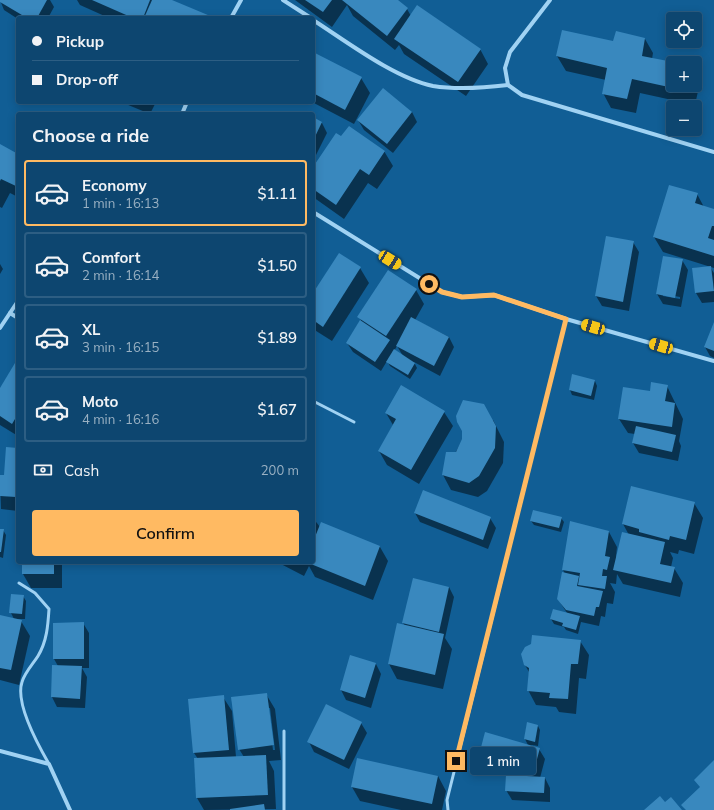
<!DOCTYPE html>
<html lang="en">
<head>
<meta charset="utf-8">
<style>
  :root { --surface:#0d4670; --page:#1b5078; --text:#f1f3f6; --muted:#9ab1c3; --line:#2d5e83; --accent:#ffba62 }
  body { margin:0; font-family:Mulish,sans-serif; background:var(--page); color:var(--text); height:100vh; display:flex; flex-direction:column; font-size:15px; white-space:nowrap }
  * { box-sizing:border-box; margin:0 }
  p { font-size:13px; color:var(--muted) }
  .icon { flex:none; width:22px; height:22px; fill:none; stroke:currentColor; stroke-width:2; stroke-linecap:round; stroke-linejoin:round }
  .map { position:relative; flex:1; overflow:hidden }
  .sheet { position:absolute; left:16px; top:112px; width:299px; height:452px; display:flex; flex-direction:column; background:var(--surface); border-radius:4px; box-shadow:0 2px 10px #0003,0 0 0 1px var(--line) }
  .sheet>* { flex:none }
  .hud { position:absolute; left:16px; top:16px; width:299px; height:88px; border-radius:4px; box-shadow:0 2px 10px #0003,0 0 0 1px var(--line); display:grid; align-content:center; height:88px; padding:0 16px; background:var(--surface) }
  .fabs { position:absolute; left:666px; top:12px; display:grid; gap:8px }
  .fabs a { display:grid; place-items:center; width:36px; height:36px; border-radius:4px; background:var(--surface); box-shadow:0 2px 10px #0003,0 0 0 1px var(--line); font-size:20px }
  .end { position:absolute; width:18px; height:18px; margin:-9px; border:5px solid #ffba62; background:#111; box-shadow:0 0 0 2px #111 }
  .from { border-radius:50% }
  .bubble { position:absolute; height:28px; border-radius:4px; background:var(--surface); box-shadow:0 2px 10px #0003,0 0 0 1px var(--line); font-size:13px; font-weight:600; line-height:28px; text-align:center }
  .car { position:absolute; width:12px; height:24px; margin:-12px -6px; border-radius:5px; box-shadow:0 0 3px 1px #0007; background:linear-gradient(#f5c518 24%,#345 0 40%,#f5c518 0 76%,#345 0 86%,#f5c518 0) }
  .hud b { display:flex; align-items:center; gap:14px; height:38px; font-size:15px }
  .hud b+b { border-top:1px solid var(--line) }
  .hud i { width:10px; height:10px; background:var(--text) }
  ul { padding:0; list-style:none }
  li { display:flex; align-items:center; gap:12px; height:66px; margin:0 8px 6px; padding:0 8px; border:2px solid var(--line); border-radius:4px }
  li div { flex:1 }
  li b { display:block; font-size:15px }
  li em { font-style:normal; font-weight:600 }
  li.selected { border-color:var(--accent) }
  li>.icon { width:36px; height:36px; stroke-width:1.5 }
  h2 { padding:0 16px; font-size:18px; line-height:48px }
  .pay { display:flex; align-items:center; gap:10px; height:44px; padding:0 16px; font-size:15px }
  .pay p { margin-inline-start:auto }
  .cta { display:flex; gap:8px; margin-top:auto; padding:8px 16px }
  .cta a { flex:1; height:46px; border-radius:4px; background:var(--accent); color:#111; font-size:16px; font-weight:600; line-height:46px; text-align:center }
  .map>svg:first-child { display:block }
  .shadow { fill:#0007; fill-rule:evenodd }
  .building { fill:#3988be }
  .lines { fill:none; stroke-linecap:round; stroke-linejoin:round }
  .lane { stroke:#a0d2f3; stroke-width:3 }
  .street { stroke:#a0d2f3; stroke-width:4 }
  .route { stroke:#ffba62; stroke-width:5 }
</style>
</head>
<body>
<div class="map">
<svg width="714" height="810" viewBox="0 0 714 810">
  <rect width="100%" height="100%" fill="#115e95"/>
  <g class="shadow">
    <polygon points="0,0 50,0 54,7 48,18 18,19 4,10"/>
    <polygon points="77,0 169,0 212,18 109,18 80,5"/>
    <polygon points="295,0 396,0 407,9 411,16 480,49 488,64 466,96 404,54 399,45 395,50 353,16 347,5 332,27"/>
    <polygon points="645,39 653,53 652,59 673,63 673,85 695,85 695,73 700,82 695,105 640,93 636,113 611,108 603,93 606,80 566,71 557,56"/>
    <polygon points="313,53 361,78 370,93 354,124 312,102"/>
    <polygon points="121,102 156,102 150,114"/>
    <polygon points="412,112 417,122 393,153 364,130 358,120"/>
    <polygon points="313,119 322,123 327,133 313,161"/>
    <polygon points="342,138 384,151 393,166 377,189 368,183 344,219 313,197 313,169"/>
    <polygon points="0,146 18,155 18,197 10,193 2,208 0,207"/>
    <polygon points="697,194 704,207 714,210 714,268 663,252 654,237"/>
    <polygon points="633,242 639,252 629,311 602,306 596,296"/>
    <path d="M682,260l6,10 -7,37 -18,-3 -6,-10zM663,294l17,3v2l-17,-3z"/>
    <polygon points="0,264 3,269 0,274"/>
    <polygon points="710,267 714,273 714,302 702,303 696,293 694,268"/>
    <polygon points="360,268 369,283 332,341 313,329 313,295"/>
    <path d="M416,290l8,14 -9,16 34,17 5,10 -14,29 -26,-14 3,6 -7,11 -20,-13 -3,-5 -6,10 -28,-19 -6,-9 14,-23 -2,-3zM397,346l6,10 -9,-5z"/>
    <polygon points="714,324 714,358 710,356 705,347"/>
    <polygon points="18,360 18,436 0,425 0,390"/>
    <polygon points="595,381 597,386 594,400 572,395 570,390"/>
    <polygon points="667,386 683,419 679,441 681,446 678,461 639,453 633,443 635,434 628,433 619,419"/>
    <polygon points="444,412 453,426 419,484 387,465 379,451 393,425 386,413"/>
    <polygon points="493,420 504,442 503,463 487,491 478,497 451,490 443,475 463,439"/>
    <polygon points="18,449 18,511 1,509 0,476 5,476"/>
    <polygon points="694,503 703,518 694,554 679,550 678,554 670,552 673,558 671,567 674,568 683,583 680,597 623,584 617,574 616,584 610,583 615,592 613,604 607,603 605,617 601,616 599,626 581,622 578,634 566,630 564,627 554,624 551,619 567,613 558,599 565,574 563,570 571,522 609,532 617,547 616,557 617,557 629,535 623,524"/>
    <polygon points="415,513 490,518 496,528 488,549 420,522"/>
    <polygon points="313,518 320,527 380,547 388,561 373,600 315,577 309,566 304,576 277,562 313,562"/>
    <polygon points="561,518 564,522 561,532 534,525 531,521"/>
    <polygon points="0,530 3,530 6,535 3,558 0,557"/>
    <polygon points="23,562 62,562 62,588 31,588 23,574"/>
    <polygon points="449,587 454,597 445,638 452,649 443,689 397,679 389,664 405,626 403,623"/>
    <polygon points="12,595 23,596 26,601 25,619 14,619 11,613"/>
    <polygon points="0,616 21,621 30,636 19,685 0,680"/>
    <polygon points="83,623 89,633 89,668 82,668 87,677 85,708 57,707 52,697 53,666 58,666 54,659"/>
    <polygon points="580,641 589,655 586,679 579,678 576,714 559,712 556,707 536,705 528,690 529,672 525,665 532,644"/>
    <polygon points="376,664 381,674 371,708 346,700 341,690"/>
    <path d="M266,694l9,15 6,51 -12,1 5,10 2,38 -72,1 -7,-12 -2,-39h3l-4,-6 29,-56 9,14 4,46h8l-5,-8zM268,708h2l5,42h-2z"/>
    <polygon points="361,723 367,733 349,769 314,752 309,742"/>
    <polygon points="538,726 540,730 538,746 532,745 531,746 539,749 545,759 540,778 545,778 550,788 550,802 512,800 506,790 507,775 485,769 479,759 528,745 525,739"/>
    <polygon points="438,776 446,791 442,810 401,810 360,801 352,787"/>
  </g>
  <g class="building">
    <polygon points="0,0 47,0 37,18 27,18 0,2"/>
    <polygon points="92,0 150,0 143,18 133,18"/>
    <polygon points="152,0 172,0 215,18 144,18"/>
    <polygon points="305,0 332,0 323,12"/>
    <polygon points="342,0 398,0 408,8 387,36"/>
    <polygon points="417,5 481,49 458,82 394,39"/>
    <polygon points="562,30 613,41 616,31 645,38 642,56 673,62 673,85 688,85 687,91 632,79 627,99 602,94 607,68 556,56"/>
    <polygon points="313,52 362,77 345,110 313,93"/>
    <polygon points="383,88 412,112 387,144 357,120"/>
    <polygon points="313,117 322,122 313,141"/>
    <polygon points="349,126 385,151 369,175 360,169 336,205 313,189 313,167 336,133 341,136"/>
    <polygon points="0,144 18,154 18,187 1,179 0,181"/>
    <polygon points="669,185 698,193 695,203 714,209 714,226 712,226 708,238 714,240 714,256 653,237"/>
    <polygon points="606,236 634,241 623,302 595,296"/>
    <polygon points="339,253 361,267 323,327 313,320 313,293"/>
    <polygon points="663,256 683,259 675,298 656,294"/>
    <polygon points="711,266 714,291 695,293 692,268"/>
    <polygon points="388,270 417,289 386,336 357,317"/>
    <polygon points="411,317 449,337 434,366 396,346"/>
    <polygon points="360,320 390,340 375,362 346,343"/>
    <polygon points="714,322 714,351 704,347"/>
    <polygon points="394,349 415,363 408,375 386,362"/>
    <polygon points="18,358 18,414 12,424 0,416 0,388"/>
    <polygon points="572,374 595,380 591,396 569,390"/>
    <polygon points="651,382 668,385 665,401 675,403 672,427 618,419 623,387 650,391"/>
    <polygon points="401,385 445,411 411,470 378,451 396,419 385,413"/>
    <polygon points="463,400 484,404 496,426 495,448 479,476 469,483 442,475 446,452 456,452 462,439 462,431 457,422 456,416"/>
    <polygon points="636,426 676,435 672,452 632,443"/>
    <polygon points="6,447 18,448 18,506 16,506 16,497 0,496 0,475 4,475"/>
    <polygon points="631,486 695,502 686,540 670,536 669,540 639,532 639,529 622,524"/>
    <polygon points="423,490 491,517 483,540 414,513"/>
    <polygon points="533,510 562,517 559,528 530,521"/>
    <polygon points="570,521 609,531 605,556 610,557 607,570 603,569 602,576 607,576 605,589 578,585 580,573 562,570"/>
    <polygon points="321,522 380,546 365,586 306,562 313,562 313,542"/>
    <polygon points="0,529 4,529 1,552 0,552"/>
    <polygon points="622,532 665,542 660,564 675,567 671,583 613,570"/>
    <rect x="22" y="562" width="32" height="12"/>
    <polygon points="562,572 579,576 577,586 603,591 599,607 596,607 594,616 566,610 557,599"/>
    <polygon points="413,578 449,587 439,632 402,623"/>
    <polygon points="11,594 24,595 22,614 9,613"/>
    <polygon points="553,609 580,616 576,630 562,626 563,623 550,619"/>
    <polygon points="0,615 22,620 11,670 0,668"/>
    <polygon points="84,622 84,659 53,659 53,623"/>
    <polygon points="397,623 444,634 435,675 388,664"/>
    <polygon points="532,635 581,640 578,664 571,664 568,699 549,698 550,693 527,691 529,668 524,665 521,654 525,647 531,644"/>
    <polygon points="350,655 376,663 365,698 340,690"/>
    <polygon points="52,665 82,666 80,699 51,697"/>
    <polygon points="267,693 274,745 238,750 231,697"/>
    <polygon points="224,695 229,750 193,753 188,699"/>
    <polygon points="326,704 362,722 344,760 307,742"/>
    <polygon points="527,722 538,725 535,742 524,739"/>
    <polygon points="485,732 540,748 533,774 478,759"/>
    <polygon points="266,755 268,795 196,798 194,758"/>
    <polygon points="357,758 438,776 432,804 351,787"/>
    <polygon points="714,760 714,810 686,810 681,805 700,787 694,780"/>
    <polygon points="506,775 545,777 544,793 505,791"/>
    <polygon points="660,796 665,802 671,797 682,810 644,810"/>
    <polygon points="264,804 265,810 230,810 230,809"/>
  </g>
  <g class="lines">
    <g class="lane">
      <polyline points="313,401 354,422"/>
      <path d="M19,583l16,10 14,16c-1,16 -2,32 -11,47 -5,8 -13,16 -16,26 -7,21 16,63 27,82"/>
      <polyline points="284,810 284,731"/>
      <polyline points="448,810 447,800 453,776 566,319"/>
    </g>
    <g class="street">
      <polyline points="283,0 311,18"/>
      <polyline points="550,0 510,52 505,68 508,85 522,95 714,152"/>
      <polyline points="231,18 241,0"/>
      <path d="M313,20c33,21 81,58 120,66 25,4 50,2 75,-1"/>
      <polyline points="182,114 187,102"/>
      <polyline points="313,212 442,292 462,297 494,295 566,319 714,361"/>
      <polyline points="10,313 18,318"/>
      <polyline points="0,328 18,301"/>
      <polyline points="0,751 49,764 70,810"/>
    </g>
  </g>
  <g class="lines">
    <polyline class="route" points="429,284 442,292 462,297 494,295 566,319 456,761"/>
  </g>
</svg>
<div class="fabs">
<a><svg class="icon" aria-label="locate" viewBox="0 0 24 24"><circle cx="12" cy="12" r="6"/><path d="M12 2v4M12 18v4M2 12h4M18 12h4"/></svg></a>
<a>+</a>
<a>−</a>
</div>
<i class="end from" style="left:429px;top:284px"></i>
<i class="end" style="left:456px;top:761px"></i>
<div class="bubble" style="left:470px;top:747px;width:66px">1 min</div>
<i class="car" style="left:390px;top:260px;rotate:122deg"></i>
<i class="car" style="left:593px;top:327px;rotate:286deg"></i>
<i class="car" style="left:661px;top:346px;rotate:286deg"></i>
<div class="hud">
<b><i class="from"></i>Pickup</b>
<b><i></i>Drop-off</b>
</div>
<section class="sheet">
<h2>Choose a ride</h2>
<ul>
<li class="selected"><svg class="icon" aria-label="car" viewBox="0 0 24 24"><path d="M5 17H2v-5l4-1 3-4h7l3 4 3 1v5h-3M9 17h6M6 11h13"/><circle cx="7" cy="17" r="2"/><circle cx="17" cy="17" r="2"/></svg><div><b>Economy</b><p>1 min · 16:13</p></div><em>$1.11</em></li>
<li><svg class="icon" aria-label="car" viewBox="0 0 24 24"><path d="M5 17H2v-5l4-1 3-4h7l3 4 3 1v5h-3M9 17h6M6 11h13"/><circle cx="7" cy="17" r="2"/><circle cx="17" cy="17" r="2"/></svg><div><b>Comfort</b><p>2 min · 16:14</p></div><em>$1.50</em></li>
<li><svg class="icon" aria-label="car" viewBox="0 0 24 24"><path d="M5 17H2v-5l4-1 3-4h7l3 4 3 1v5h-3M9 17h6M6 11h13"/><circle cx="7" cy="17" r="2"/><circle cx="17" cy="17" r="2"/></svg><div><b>XL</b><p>3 min · 16:15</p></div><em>$1.89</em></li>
<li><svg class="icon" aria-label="car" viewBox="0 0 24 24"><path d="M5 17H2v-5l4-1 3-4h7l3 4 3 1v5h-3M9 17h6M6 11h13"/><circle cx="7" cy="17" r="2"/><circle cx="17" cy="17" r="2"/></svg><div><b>Moto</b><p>4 min · 16:16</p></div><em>$1.67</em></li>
</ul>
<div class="pay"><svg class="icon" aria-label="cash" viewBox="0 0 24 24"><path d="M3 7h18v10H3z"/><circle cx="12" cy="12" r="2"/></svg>Cash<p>200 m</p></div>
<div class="cta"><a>Confirm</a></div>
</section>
</div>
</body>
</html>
